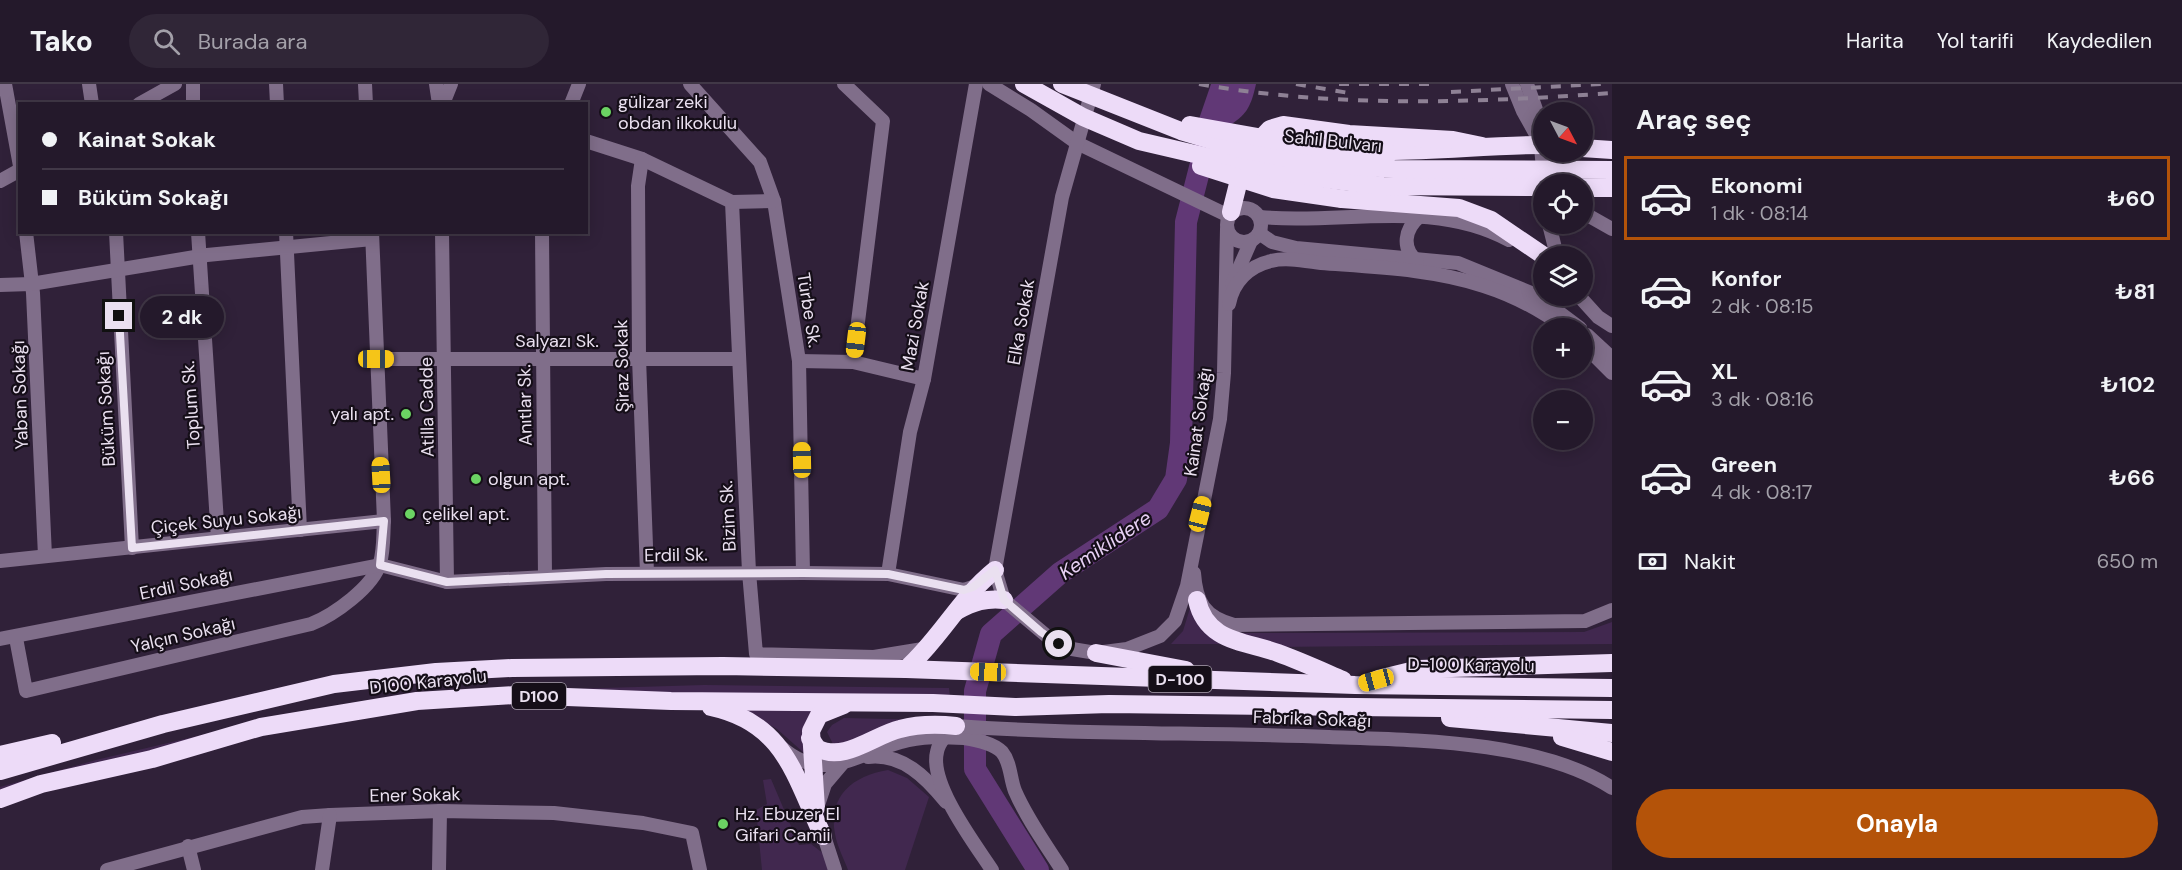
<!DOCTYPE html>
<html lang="tr">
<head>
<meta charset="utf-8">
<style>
  :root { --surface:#24192b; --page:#302637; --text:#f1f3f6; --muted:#a3a0a9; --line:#413847; --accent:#b45309 }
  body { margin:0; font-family:"DM Sans",sans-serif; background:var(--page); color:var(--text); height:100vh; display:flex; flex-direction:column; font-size:22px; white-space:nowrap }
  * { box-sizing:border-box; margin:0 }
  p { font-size:20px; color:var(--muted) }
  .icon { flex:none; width:33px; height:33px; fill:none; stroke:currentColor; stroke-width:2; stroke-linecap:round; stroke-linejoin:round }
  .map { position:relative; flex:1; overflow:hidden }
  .details { display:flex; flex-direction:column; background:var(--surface); width:570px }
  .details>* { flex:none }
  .banner { position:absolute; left:18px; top:18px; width:570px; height:132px; border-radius:0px; box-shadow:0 3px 15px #0003,0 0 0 2px var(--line); display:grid; align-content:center; height:132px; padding:0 24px; background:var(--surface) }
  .needle { width:39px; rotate:131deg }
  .buttons { position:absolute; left:1533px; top:18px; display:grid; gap:12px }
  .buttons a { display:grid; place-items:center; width:60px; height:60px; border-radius:50%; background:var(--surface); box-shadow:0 3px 15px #0003,0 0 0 2px var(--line); font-size:30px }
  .end { position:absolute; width:27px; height:27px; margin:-14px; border:8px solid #eae0f0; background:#111; box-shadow:0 0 0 3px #111 }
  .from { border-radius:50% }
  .bubble { position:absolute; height:42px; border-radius:21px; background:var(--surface); box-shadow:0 3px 15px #0003,0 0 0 2px var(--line); font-size:20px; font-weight:700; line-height:42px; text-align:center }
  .car { position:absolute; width:18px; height:36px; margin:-18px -9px; border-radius:8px; box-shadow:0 0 4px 2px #0007; background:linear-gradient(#f5c518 24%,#345 0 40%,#f5c518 0 76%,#345 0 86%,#f5c518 0) }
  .banner b { display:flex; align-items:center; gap:21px; height:57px; font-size:22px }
  .banner b+b { border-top:2px solid var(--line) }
  .banner i { width:15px; height:15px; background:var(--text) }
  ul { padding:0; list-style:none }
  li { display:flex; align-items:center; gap:18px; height:84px; margin:0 12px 9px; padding:0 12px; border:3px solid transparent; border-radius:0px }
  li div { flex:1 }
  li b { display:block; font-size:22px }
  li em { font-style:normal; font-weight:700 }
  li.selected { border-color:var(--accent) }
  li>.icon { width:54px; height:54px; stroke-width:1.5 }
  h2 { padding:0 24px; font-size:27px; line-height:72px }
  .pay { display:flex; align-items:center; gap:15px; height:66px; padding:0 24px; font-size:22px }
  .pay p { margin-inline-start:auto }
  .action { display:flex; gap:12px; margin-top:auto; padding:12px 24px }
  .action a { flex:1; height:69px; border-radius:36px; background:var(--accent); color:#fff; font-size:24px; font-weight:700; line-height:69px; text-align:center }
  header { display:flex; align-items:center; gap:36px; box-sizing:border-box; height:84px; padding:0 30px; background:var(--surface); border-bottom:2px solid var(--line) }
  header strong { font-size:28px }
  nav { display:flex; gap:33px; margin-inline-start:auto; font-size:21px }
  .search { width:420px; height:54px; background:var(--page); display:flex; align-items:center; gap:15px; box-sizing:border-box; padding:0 21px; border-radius:33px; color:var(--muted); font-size:22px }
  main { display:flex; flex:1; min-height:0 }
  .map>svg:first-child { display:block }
  .green { fill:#41284f }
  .water { fill:#613876 }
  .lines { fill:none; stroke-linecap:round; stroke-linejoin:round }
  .river { stroke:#613876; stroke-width:22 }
  .minor { stroke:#806e8a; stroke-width:14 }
  .highway { stroke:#eddbf8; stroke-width:18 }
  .rail { stroke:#8e8195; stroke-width:4; stroke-dasharray:10 10; stroke-linecap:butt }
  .highway-bridge { stroke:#eddbf8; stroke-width:18 }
  .route { stroke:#eae0f0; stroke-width:8 }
  .poi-dot { fill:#6bd363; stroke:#150e18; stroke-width:2 }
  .labels { text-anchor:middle; stroke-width:4.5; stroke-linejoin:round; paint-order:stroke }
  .shield { fill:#150e18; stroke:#aaa1af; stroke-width:1.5 }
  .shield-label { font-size:16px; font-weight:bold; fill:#eae0f0 }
  .poi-label { font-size:18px; fill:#eae0f0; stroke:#150e18; text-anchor:start }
  .street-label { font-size:18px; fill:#eae0f0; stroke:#150e18 }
  .water-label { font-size:20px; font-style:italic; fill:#e7d0f4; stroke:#150e18 }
</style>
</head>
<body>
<header>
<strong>Tako</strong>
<div class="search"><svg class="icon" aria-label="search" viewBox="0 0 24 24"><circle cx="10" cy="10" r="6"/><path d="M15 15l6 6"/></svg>Burada ara</div>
<nav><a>Harita</a><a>Yol tarifi</a><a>Kaydedilen</a></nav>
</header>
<main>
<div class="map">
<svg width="1612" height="786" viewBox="0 0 1612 786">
  <rect width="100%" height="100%" fill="#302139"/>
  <g class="green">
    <polygon points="1194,511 1228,560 1171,560 1183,547"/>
    <polygon points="1612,538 1612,560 1269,563 1229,549 1584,548"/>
    <path d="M704,601l245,3 1,9c-183,-1 -367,-8 -549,14 -137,16 -268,53 -401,86v-10l96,-27 114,-27 327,-43z"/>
    <polygon points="737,622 832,623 823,629 812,676 777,645"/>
    <polygon points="844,634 934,636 835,664 827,648 832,641"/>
    <path d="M888,686l19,8 22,19 -24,73h-57c-4,-11 -11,-24 -13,-36 -7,-39 18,-58 53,-64z"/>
    <polygon points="771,695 799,761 811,760 824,770 830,786 762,786 756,726 767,720 763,696"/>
  </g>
  <path class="water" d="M1211,0h45c-5,22 -9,32 -30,43l-27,-8z"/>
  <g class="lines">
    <polyline class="river" points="1038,786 975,685 975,607 991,550 1060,489 1158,425 1176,395 1181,359 1186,138 1206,60"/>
    <g class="minor">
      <polyline points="5,0 20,82"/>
      <polyline points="89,0 92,20"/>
      <polyline points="193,0 193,20"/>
      <polyline points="276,0 277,20"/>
      <polyline points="365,0 366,20"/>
      <polyline points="436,0 439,20"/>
      <polyline points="690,0 760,78 774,117 799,277 803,489"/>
      <polyline points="844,0 883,37 853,278"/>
      <polyline points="989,0 1031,26 1077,59 1229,132"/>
      <polyline points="1094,0 1062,113 995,486 1004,516 1048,553 1072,565 1096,569 1127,565 1160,552 1175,537 1187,502 1220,335 1224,289 1227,145"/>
      <polyline points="1512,0 1523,27 1538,54"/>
      <polyline points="1527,0 1538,31 1544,95"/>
      <polyline points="139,20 175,0"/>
      <polyline points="443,20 451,0"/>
      <polyline points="571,20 579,0"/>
      <polyline points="586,57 642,75 732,118 749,488 756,570 874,573 929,564"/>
      <polyline points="642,75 638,102 639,274 647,489"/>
      <polyline points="0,97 20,86"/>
      <polyline points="732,118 774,117"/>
      <circle cx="1244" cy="141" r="17"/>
      <polyline points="1582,128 1612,145"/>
      <path d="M1260,133c82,8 171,-19 249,23"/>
      <polyline points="1549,140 1557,172"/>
      <polyline points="26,148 33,209 45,472"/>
      <polyline points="116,148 132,464"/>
      <polyline points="198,148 218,454"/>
      <polyline points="286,148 300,446"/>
      <polyline points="442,148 447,498"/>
      <polyline points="542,148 545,493"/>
      <polyline points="1259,149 1272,158 1296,164 1458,179 1536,211 1580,244"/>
      <path d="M1417,177c-16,-13 -12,-32 2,-44"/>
      <polyline points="1232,200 1251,157"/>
      <polyline points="0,201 31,200 207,171 372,155"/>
      <polyline points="1579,212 1598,233 1612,242"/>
      <path d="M1229,220c4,-22 20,-38 42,-43 15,-4 34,0 50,2 53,4 112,6 163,23 28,9 57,24 81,42"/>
      <polyline points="1587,251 1612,274"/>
      <polyline points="1582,259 1612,289"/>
      <polyline points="376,275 739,275"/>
      <polyline points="799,277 853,278 924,295"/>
      <polyline points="0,477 384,437"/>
      <path d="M1194,489c2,29 10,44 40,52l351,-4 27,-11"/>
      <polyline points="888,490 910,348 924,295 976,0"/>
      <path d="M16,554l10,53 285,-67c23,-9 62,-37 69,-61 4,-14 3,-28 4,-42l-12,-289"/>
      <polyline points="0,555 380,481 447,498 606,490 803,489 888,490 964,506 973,503"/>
      <path d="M781,663c42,38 77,6 120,-5 21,-6 42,-5 63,-4 13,2 29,5 38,14 9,11 8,27 13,39 12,28 31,54 47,79"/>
      <path d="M868,673c34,-4 58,20 78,45"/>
      <polyline points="819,718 825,700 842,680"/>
      <polyline points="821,743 835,786"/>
      <polyline points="188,762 194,786"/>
      <polyline points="107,786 302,733 330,731 440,727 554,729 643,739 692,749 700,786"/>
      <polyline points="322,786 330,731"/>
      <polyline points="439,786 440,727"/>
      <path d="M992,786c-17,-26 -63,-86 -55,-118 2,-11 11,-19 19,-26 124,9 249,6 373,11 85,3 210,3 283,51"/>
    </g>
    <g class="highway">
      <polyline points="1582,64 1612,66"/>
      <path d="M1378,67c55,1 110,-6 166,-6"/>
      <polyline points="1582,104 1612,104"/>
      <polyline points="1342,115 1459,124 1491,136 1544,172"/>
      <polyline points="1231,128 1241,88 1255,61 1270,45 1283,41 1349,50 1453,56 1482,62"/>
      <path d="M1197,516c9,42 48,41 81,53 22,8 44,18 65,27"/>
      <path d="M957,527c16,-9 29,-13 47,-11"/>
      <polyline points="1096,569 1186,586"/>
      <path d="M906,585c34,-30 54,-71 89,-99"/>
      <polyline points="1378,595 1419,585 1612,579"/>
      <path d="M711,623c74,16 83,68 112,129"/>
      <polyline points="1450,634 1612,649"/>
      <polyline points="1562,653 1612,668"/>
      <path d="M810,654l7,10c27,15 57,-13 83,-19 19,-5 37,-5 56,-3"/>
      <polyline points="0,671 52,659"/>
      <polyline points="0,687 163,640 334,600 436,588 512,584 723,582 906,585 1355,601 1612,604"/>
      <polyline points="0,715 41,700 152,675 261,643 417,617 515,611 671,617 933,619 1015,623 1109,620 1612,626"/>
      <polyline points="816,724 811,647 819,631 844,621"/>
    </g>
    <g class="rail">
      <path d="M1199,0c137,24 274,19 413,9"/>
      <polyline points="1296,0 1349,9"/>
      <polyline points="1339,0 1433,0"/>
      <polyline points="1451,8 1601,0"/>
    </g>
    <g class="highway-bridge">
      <polyline points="1024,0 1083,33 1139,57 1276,89 1383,102 1544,103"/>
      <polyline points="1062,0 1181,47 1245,66 1312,79 1394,85 1612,86"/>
      <polyline points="1190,41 1325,65 1378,67"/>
      <polyline points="1201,82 1273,105 1342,115"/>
    </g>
  </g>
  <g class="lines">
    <polyline class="route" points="119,232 132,464 384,437 380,481 447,498 606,490 803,489 888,490 964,506 973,503 995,486 1004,516 1041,548 1059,560"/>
  </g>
  <g class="poi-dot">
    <circle cx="606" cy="28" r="6"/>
    <circle cx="406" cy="330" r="6"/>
    <circle cx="476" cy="395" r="6"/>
    <circle cx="410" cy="430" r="6"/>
    <circle cx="723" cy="740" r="6"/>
  </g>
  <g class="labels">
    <g class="shield">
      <rect x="1148.5" y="582" width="63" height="26" rx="4.5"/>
      <rect x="512" y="599" width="54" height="26" rx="4.5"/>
    </g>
    <g class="shield-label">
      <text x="1180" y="601">D-100</text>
      <text x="539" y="618">D100</text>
    </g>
    <g class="poi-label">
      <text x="618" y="24">gülizar zeki<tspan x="618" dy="21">obdan ilkokulu</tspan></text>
      <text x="394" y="336" text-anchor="end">yalı apt.</text>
      <text x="488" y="401">olgun apt.</text>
      <text x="422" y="436">çelikel apt.</text>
      <text x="735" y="736">Hz. Ebuzer El<tspan x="735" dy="21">Gifari Camii</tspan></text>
    </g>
    <g class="street-label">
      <text transform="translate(1333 57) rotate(6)" y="6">Sahil Bulvarı</text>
      <text transform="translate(809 226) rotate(81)" y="6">Türbe Sk.</text>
      <text transform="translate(1021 238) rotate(-80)" y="6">Elka Sokak</text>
      <text transform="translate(915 242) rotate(-80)" y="6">Mazi Sokak</text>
      <text x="557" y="263">Salyazı Sk.</text>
      <text transform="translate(622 282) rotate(-91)" y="6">Şiraz Sokak</text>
      <text transform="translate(20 311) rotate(-92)" y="6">Yaban Sokağı</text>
      <text transform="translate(191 321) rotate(-94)" y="6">Toplum Sk.</text>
      <text transform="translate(525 321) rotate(-91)" y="6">Anıtlar Sk.</text>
      <text transform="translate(427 323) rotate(-91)" y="6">Atilla Cadde</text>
      <text transform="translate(106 325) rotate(-93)" y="6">Büküm Sokağı</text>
      <text transform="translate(1198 338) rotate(-82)" y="6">Kainat Sokağı</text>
      <text transform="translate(728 432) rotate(-93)" y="6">Bizim Sk.</text>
      <text transform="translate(226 436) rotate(-6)" y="6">Çiçek Suyu Sokağı</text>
      <text transform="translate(676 471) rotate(-1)" y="6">Erdil Sk.</text>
      <text transform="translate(186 500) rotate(-12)" y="6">Erdil Sokağı</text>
      <text transform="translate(183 551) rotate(-13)" y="6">Yalçın Sokağı</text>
      <text transform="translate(1471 581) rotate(1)" y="6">D-100 Karayolu</text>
      <text transform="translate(428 598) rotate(-6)" y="6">D100 Karayolu</text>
      <text transform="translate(1312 635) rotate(2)" y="6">Fabrika Sokağı</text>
      <text transform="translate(415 711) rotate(-1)" y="6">Ener Sokak</text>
    </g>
    <g class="water-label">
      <text transform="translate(1105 461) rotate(-34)" y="7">Kemiklidere</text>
    </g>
  </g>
</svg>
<div class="buttons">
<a><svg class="needle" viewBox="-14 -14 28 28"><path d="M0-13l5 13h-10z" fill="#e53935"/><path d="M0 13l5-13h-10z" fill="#a3a0a9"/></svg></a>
<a><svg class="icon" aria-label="locate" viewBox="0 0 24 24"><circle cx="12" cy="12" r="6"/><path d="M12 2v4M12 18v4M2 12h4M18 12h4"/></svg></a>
<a><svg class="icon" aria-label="layers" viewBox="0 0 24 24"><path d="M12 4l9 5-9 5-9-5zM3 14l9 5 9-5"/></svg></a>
<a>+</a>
<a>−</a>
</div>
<i class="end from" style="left:1059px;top:560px"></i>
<i class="end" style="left:119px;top:232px"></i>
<div class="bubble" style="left:140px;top:212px;width:84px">2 dk</div>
<i class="car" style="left:856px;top:256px;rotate:187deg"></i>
<i class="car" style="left:376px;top:275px;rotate:90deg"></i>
<i class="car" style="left:802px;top:376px;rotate:359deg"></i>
<i class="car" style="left:381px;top:391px;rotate:357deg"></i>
<i class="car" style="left:1200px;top:430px;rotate:14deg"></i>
<i class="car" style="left:988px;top:588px;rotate:272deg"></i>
<i class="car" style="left:1376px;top:596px;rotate:255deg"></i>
<div class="banner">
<b><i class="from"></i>Kainat Sokak</b>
<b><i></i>Büküm Sokağı</b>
</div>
</div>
<section class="details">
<h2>Araç seç</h2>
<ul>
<li class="selected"><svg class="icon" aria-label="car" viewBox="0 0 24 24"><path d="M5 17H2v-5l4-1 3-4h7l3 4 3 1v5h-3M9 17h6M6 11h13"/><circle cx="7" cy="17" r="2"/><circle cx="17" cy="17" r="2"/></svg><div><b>Ekonomi</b><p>1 dk · 08:14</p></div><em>₺60</em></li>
<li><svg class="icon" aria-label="car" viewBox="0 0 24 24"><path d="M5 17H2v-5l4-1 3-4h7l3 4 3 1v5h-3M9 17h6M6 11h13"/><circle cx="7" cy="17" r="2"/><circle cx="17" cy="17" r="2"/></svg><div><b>Konfor</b><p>2 dk · 08:15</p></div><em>₺81</em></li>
<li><svg class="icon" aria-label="car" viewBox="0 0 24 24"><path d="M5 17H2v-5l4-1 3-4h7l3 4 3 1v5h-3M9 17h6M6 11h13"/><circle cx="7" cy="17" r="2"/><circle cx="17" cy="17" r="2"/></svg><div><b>XL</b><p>3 dk · 08:16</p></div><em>₺102</em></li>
<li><svg class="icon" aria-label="car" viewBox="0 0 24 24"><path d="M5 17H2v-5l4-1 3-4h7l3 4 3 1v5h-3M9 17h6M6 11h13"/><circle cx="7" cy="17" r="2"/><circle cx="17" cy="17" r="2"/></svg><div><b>Green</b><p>4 dk · 08:17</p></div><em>₺66</em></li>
</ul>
<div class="pay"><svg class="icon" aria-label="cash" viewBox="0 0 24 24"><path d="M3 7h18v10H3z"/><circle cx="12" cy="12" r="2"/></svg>Nakit<p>650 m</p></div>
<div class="action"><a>Onayla</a></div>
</section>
</main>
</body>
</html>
